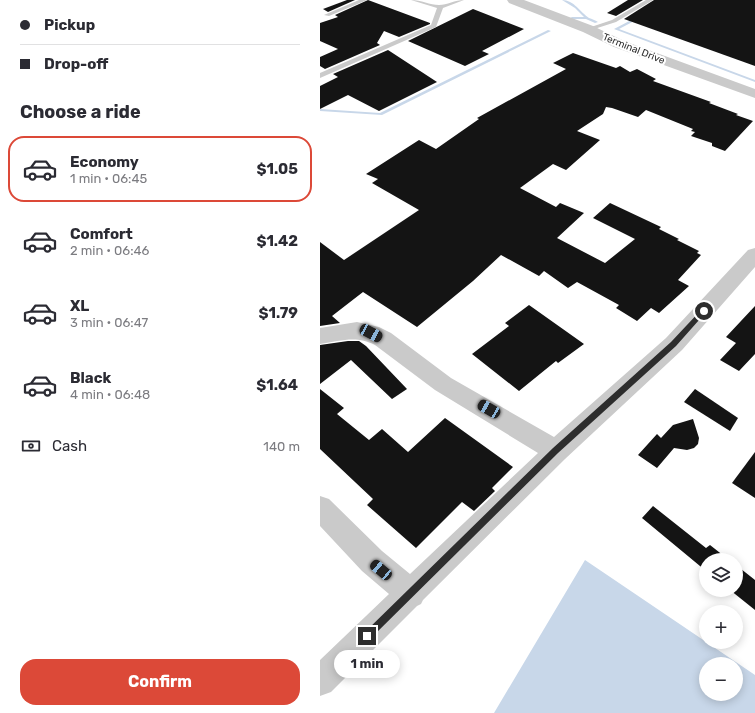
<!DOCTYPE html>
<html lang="en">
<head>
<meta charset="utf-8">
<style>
  :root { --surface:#fff; --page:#f2f2f3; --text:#2b2b33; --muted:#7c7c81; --line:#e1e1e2; --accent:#dc4938 }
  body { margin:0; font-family:Rubik,sans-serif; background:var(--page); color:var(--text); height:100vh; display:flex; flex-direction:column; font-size:15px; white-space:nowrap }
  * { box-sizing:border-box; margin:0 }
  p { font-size:13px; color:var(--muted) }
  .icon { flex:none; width:22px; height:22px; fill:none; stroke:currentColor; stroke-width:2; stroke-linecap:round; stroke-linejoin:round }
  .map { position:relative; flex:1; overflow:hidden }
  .sheet { display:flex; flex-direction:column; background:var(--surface); width:320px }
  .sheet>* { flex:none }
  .hud { display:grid; align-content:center; height:88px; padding:0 20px; background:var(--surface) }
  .controls { position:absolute; left:379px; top:553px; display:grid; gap:8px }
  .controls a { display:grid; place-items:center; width:44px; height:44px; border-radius:50%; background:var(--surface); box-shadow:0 2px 10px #0003; font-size:20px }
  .end { position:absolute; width:18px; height:18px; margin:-9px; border:5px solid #2d2d2d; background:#fff; box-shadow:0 0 0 2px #fff }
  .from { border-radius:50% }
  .bubble { position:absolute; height:28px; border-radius:14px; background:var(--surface); box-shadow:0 2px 10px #0003; font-size:13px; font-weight:700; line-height:28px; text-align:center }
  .car { position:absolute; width:12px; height:24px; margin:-12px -6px; border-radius:5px; box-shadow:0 0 3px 1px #0007; background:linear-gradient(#222 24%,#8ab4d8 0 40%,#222 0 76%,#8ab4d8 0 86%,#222 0) }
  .hud b { display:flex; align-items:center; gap:14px; height:38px; font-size:15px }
  .hud b+b { border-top:1px solid var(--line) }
  .hud i { width:10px; height:10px; background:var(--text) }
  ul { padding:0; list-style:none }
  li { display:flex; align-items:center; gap:12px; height:66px; margin:0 8px 6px; padding:0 12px; border:2px solid transparent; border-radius:16px }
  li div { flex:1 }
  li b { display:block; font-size:15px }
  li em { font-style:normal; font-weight:700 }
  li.selected { border-color:var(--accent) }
  li>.icon { width:36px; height:36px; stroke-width:1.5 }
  h2 { padding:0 20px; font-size:18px; line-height:48px }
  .pay { display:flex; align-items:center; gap:10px; height:44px; padding:0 20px; font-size:15px }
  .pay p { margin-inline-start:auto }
  .button { display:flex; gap:8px; margin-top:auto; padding:8px 20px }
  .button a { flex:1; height:46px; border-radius:16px; background:var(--accent); color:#fff; font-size:16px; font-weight:700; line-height:46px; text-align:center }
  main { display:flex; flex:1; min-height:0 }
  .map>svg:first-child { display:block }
  .water { fill:#c8d7e9; fill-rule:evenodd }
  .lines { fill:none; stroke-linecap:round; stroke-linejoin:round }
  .stream { fill:#c8d7e9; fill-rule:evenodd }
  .building { fill:#141414 }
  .service { fill:#cacaca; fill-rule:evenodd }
  .minor { fill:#cacaca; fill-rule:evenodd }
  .route { fill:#2d2d2d }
  .labels { text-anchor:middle; stroke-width:4; stroke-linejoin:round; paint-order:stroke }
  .far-street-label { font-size:10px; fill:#2d2d2d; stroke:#fff }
</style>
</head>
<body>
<main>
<section class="sheet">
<div class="hud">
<b><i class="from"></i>Pickup</b>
<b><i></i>Drop-off</b>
</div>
<h2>Choose a ride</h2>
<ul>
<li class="selected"><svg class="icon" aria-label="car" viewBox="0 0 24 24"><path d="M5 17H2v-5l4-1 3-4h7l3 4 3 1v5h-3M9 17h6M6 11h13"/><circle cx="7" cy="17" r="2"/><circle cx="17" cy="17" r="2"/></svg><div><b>Economy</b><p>1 min · 06:45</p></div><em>$1.05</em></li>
<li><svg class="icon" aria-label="car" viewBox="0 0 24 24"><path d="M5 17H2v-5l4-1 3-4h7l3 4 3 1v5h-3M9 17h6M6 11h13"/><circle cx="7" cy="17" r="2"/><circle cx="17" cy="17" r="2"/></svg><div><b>Comfort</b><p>2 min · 06:46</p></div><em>$1.42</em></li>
<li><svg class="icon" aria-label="car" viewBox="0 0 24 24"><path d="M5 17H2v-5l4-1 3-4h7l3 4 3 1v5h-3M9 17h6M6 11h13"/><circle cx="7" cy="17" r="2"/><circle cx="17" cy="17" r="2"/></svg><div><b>XL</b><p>3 min · 06:47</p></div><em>$1.79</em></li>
<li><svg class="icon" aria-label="car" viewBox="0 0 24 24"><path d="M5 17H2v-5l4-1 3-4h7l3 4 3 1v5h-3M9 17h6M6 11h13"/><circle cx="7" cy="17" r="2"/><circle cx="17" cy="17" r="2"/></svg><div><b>Black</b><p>4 min · 06:48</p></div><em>$1.64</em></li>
</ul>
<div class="pay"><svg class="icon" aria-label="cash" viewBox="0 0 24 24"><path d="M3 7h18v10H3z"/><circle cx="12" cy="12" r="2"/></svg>Cash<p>140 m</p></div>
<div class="button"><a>Confirm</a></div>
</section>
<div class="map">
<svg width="435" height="713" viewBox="0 0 435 713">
  <rect width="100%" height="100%" fill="#fff"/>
  <path class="water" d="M265,560l170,115v38h-261zM386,664h30v30h-30z"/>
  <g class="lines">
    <g class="stream">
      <path d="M242,0c12,0 18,12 27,18 3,1 6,2 9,4l-3,1 -9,-4h-15l-1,-1 2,-1h12l-9,-9z"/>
      <polygon points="317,17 320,18 299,29 435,80 435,82 294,29"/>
      <polygon points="228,30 231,31 62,115 0,111 0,109 60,113"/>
    </g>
  </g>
  <g class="building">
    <polygon points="27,0 35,0 8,12 3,9"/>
    <polygon points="48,0 110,23 110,24 79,37 64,31 57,43 60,45 5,69 0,66 0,57 18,49 0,41 0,23 18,17 15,15"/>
    <polygon points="308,0 323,0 296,16 287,13"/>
    <polygon points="334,0 435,0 435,66 304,19"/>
    <polygon points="153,9 204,29 162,51 169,54 145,66 88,41"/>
    <polygon points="68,50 117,82 59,111 28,95 0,109 0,86 18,77 13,74"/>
    <polygon points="253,53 296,68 300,66 310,72 317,69 336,79 333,81 391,102 389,103 418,114 416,115 433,121 405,151 392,146 392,143 371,136 375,132 371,131 373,129 326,110 318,117 292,108 286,107 283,114 257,131 280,140 246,170 233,164 200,188 236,207 240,203 264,213 237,238 285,263 315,239 273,218 290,203 341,227 339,229 359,239 357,240 379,251 377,253 381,255 358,280 369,286 339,313 331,308 317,321 296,308 299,305 257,282 248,288 224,271 219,276 181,255 153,281 97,327 43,292 12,316 20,323 0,326 0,242 24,260 99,210 52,183 58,179 46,174 99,140 116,149 159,119 157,118 246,69 233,63"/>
    <polygon points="209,305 264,344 238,363 236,361 199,391 152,354 189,326 185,323"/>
    <polygon points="435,306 435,354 419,371 400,360 416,343 406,337"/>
    <polygon points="28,341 39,341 46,346 87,389 72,399 31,360 0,384 0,345"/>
    <polygon points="0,389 24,408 17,414 49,440 62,429 88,452 125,418 193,467 172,488 175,491 154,511 142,502 96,548 47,505 53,499 0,449"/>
    <polygon points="375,389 418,418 410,431 364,402"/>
    <polygon points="373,419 379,438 378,444 374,448 367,450 354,448 337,468 318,455 337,434 341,438 353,425"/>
    <polygon points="435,452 435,498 412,483"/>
    <polygon points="333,506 386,548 390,545 409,560 386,560 386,571 322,518"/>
    <polygon points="416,565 435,580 435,610 410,590 416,590"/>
  </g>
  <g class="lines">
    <g class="service">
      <polygon points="39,0 47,0 9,16 4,15"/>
      <path d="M91,0c10,0 19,5 28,5 8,0 16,-5 25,-5l-21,8 -7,19 -116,51v-5l111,-48 6,-17z"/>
      <polygon points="326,0 333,0 296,22 268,31 265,29 292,20"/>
    </g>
    <g class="minor">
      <polygon points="187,0 204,0 273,26 304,41 435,89 435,98 294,47 263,32 189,3"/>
      <path d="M435,248v19l-73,83 -117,109 -142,141 -2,4 -4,2 -86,86 -11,4v-36l69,-66 -27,-23 -42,-45v-30l9,3 53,52 28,23 128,-121 -103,-63 -60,-45c-19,-10 -34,-4 -55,-1v-16l37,-6 22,5 12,6 60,45 103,59 112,-99 82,-88z"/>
    </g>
  </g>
  <polygon class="route" points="382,309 387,311 356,346 238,453 50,639 44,639 44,633 233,448 351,342"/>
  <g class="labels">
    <g class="far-street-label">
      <text transform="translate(314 48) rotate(22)" y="4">Terminal Drive</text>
    </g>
  </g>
</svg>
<div class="controls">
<a><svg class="icon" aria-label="layers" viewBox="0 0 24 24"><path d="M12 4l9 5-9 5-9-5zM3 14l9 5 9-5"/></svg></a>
<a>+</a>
<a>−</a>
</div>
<i class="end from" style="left:384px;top:311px"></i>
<i class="end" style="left:47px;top:636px"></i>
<div class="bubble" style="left:14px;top:650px;width:66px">1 min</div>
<i class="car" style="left:51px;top:333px;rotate:118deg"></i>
<i class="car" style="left:169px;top:409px;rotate:300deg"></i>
<i class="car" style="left:61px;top:570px;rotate:310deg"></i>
</div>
</main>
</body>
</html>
